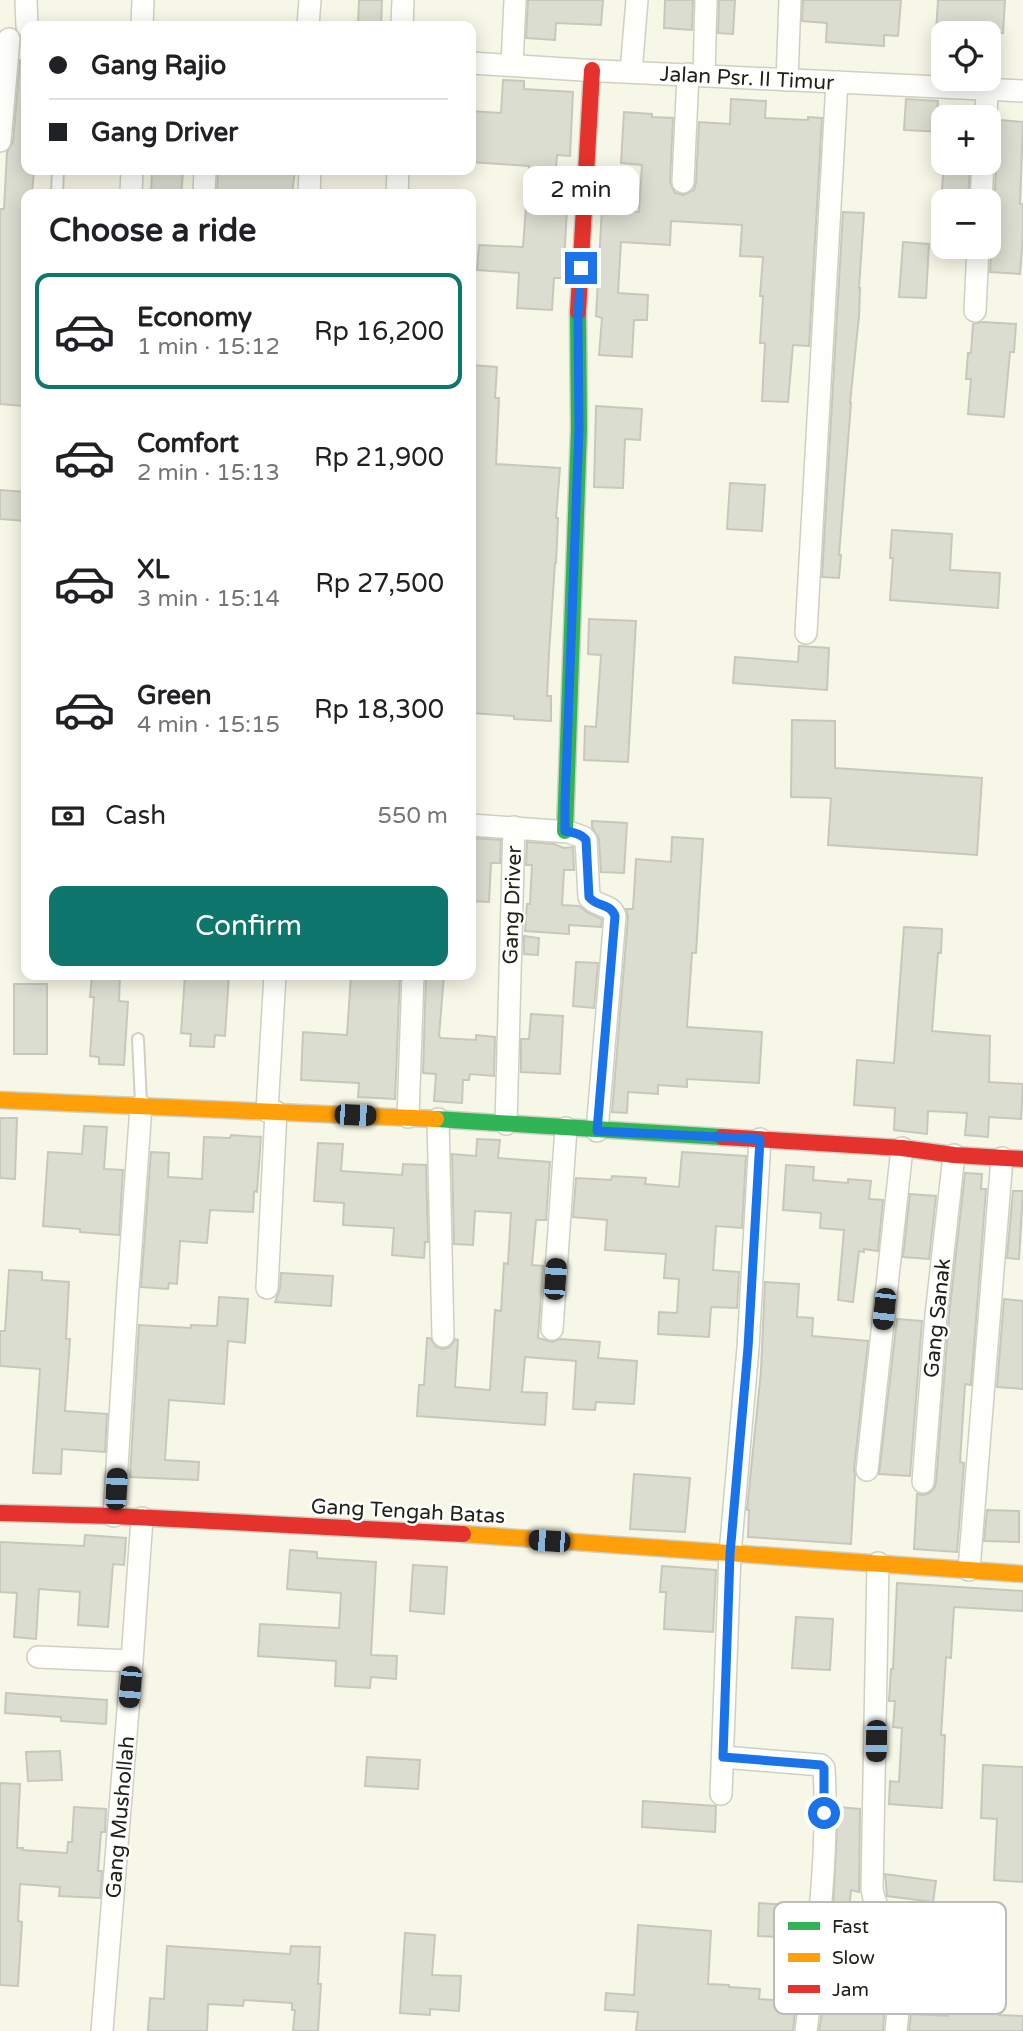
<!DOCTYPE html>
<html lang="en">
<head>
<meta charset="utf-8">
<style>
  :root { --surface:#fff; --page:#f6f6f6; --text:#202124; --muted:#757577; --line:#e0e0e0; --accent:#0f766e }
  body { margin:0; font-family:"Varela Round",sans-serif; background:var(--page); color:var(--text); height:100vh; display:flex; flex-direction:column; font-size:26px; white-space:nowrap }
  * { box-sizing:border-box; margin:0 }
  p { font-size:23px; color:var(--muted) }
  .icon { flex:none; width:38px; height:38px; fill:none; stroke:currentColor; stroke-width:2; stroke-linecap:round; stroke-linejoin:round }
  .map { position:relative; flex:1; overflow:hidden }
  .sheet { position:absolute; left:21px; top:189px; width:455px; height:791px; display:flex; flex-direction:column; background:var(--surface); border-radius:14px; box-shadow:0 4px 18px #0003 }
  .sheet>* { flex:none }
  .guide { position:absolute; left:21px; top:21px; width:455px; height:154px; border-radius:14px; box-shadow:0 4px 18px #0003; display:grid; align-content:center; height:154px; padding:0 28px; background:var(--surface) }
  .buttons { position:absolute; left:931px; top:21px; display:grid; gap:14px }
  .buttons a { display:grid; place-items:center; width:70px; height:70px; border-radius:14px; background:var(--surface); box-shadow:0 4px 18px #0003; font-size:35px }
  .end { position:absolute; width:32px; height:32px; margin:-16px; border:9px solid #1a73e8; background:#fff; box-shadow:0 0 0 4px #fff }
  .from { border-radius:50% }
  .bubble { position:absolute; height:49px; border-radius:14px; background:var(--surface); box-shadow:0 4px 18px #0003; font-size:23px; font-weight:600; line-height:49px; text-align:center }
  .car { position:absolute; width:21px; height:42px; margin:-21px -10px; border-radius:9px; box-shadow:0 0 5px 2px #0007; background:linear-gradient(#222 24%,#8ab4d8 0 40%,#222 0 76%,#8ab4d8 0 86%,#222 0) }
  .guide b { display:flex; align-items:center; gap:24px; height:66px; font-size:26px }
  .guide b+b { border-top:2px solid var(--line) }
  .guide i { width:18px; height:18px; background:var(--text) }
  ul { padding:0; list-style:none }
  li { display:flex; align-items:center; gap:21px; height:116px; margin:0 14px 10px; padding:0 14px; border:4px solid transparent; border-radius:14px }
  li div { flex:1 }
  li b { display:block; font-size:26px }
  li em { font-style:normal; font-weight:600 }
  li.current { border-color:var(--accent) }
  li>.icon { width:63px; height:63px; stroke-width:1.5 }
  h2 { padding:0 28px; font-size:32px; line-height:84px }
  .pay { display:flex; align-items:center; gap:18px; height:77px; padding:0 28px; font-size:26px }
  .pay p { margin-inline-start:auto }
  .primary-button { display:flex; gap:14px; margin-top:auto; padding:14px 28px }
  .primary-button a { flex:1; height:80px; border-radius:14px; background:var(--accent); color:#fff; font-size:28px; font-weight:600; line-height:80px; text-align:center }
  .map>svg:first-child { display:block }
  .building { fill:#dcddd1; stroke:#c7c8bb; stroke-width:2 }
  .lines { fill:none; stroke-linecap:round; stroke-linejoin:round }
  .lane-casing { stroke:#cfd0c3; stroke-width:14 }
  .street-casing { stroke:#cfd0c3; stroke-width:24 }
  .fast-casing { stroke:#cfd0c3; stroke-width:19 }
  .slow-casing { stroke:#cfd0c3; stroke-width:19 }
  .jam-casing { stroke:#cfd0c3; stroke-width:19 }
  .lane { stroke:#fefefb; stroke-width:10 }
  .street { stroke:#fefefb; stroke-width:21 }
  .fast { stroke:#30b455; stroke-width:16 }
  .slow { stroke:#ff9f0a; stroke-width:16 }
  .jam { stroke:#e5322d; stroke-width:16 }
  .route { stroke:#1a73e8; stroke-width:9 }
  .labels { text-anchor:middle; stroke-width:5; stroke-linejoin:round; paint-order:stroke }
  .street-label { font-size:21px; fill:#212117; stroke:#fff }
  .key { fill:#fff; stroke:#bcbcb9; stroke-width:2 }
  .key-label { font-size:19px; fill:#212117 }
</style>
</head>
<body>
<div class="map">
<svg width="1023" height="2031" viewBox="0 0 1023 2031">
  <rect width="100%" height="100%" fill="#f6f7e7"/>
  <g class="building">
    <polygon points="359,0 382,0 381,26 358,26"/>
    <polygon points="528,0 603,0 601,25 556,23 555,40 526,38"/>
    <polygon points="665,0 693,0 692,30 664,28"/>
    <polygon points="719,0 735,0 733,34 718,33"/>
    <polygon points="803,0 901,0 898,36 884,35 884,46 826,42 827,23 802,21"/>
    <polygon points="938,0 1005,0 1003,33 936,33"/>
    <polygon points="20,60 26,60 26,170 34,170 32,194 26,194 25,295 26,295 26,370 23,406 0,404 0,209 4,209 7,152 13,142"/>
    <polygon points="503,80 524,81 524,89 573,92 570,156 557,155 553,209 567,210 563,278 554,278 552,310 517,308 519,273 477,270 479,245 523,247 529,166 471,162 471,111 501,113"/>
    <polygon points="731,99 766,101 765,118 808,120 808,117 822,118 809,346 793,345 788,402 762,401 765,343 760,343 763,296 760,296 763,257 740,256 742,225 671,221 670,245 621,242 618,293 648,295 647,320 634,320 632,357 599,355 602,318 596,316 602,209 639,212 642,165 621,163 624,112 652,114 652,117 673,118 670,182 675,193 683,195 694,190 696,183 699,122 730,124"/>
    <polygon points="906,99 938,101 937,113 943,113 943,132 904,130"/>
    <polygon points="999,120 1023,122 1020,204 1023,204 1023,236 1020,274 990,272"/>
    <polygon points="944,163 970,163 968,201 941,201"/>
    <polygon points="218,170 295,170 292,194 246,193 246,194 217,194"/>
    <polygon points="152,172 183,174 181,194 151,194"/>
    <polygon points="843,212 864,213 859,288 860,288 859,316 850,403 851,403 839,555 841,555 839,578 822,577"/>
    <polygon points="903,242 929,244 926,298 899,297"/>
    <polygon points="982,322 1016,324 1014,352 1010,352 1004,417 968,414 971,379 966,379 968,353 971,353 973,324"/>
    <polygon points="471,365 497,367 495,398 499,398 496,464 560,468 556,518 558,518 556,563 555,563 549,653 547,696 551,696 551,721 514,719 514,716 471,713"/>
    <polygon points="596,406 642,409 640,440 625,439 623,488 594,487"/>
    <polygon points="730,483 765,485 762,531 727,529"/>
    <polygon points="0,490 26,492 26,521 0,519"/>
    <polygon points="892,530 952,534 950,570 1000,573 998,608 890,600 893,558 890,558"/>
    <polygon points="589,619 636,621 628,762 584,760 585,726 596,727 601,655 588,654"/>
    <polygon points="799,646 829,648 827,690 733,683 735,657 798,662"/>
    <polygon points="792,720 835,721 835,768 982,778 977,855 828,845 831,798 791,797"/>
    <polygon points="592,821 627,823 624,873 601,872 599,839 592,827"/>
    <polygon points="672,837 703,839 696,953 692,953 687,1027 762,1032 759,1083 687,1079 687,1087 658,1085 658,1094 628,1092 627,1113 612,1112 628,917 626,909 633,909 636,859 671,862"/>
    <polygon points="471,838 501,840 500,863 491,863 489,902 471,901"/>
    <polygon points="527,842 554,844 564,848 573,847 574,870 564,870 562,905 579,906 588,913 602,919 601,927 569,925 569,934 525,931 527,904 530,904 532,865 526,865"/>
    <polygon points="904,927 942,929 941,953 938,953 932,1031 990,1036 989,1082 1023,1084 1021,1119 989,1117 988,1137 965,1135 967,1113 928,1111 927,1134 894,1130 895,1108 854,1105 857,1060 894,1063"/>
    <polygon points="524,936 539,938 538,955 524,954"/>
    <polygon points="576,962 598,963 594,1008 573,1006"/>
    <polygon points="92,975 120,975 119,1001 128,1002 124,1065 99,1064 99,1057 90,1056 94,997 90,997"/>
    <polygon points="185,975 229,975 225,1036 215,1035 214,1047 190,1046 191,1034 181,1033"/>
    <polygon points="351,975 400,975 395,1099 358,1097 359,1083 301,1080 303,1032 347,1035"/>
    <polygon points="426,975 444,975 439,1036 441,1038 476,1040 476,1035 495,1037 494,1076 470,1074 469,1080 463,1080 462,1103 434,1101 436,1074 423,1073"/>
    <rect x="14" y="984" width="33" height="70"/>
    <polygon points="531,1014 563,1016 560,1074 521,1072 521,1039 529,1039"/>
    <polygon points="0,1118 17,1118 15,1179 0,1178"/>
    <polygon points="84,1126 107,1127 104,1169 123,1170 119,1235 80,1232 80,1229 43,1226 48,1152 82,1154"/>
    <polygon points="231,1135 261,1137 257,1192 254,1191 253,1212 210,1210 207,1243 180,1241 177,1284 169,1283 168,1289 141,1287 151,1152 169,1153 168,1177 202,1179 204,1137 230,1138"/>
    <polygon points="477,1139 500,1140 498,1158 550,1162 546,1220 536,1220 532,1265 543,1266 538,1338 552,1342 560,1339 600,1342 598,1358 637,1361 634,1404 596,1402 595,1410 573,1409 576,1361 525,1357 522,1392 547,1393 545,1425 417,1416 419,1385 424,1385 427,1338 430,1338 436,1347 443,1349 450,1347 455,1339 458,1340 455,1387 490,1390 495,1310 501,1311 504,1263 508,1264 511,1213 475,1211 473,1245 454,1244 452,1154 476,1156"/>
    <polygon points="318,1143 343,1144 341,1171 402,1175 403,1164 426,1165 428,1242 425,1242 424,1258 392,1255 394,1228 343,1225 344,1203 314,1201"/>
    <polygon points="682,1152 746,1156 742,1228 716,1226 713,1270 739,1272 737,1308 711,1307 709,1337 658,1334 659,1312 677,1313 679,1279 664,1278 666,1254 605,1250 607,1220 573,1217 576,1178 611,1180 612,1176 646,1178 645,1184 679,1187"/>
    <polygon points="786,1165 814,1167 813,1180 848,1183 848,1179 871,1181 869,1199 883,1200 878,1251 864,1249 864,1252 859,1251 853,1302 838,1300 844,1230 820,1228 821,1213 783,1210"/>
    <polygon points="965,1173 982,1174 981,1189 986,1189 971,1385 965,1384 960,1462 964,1463 957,1552 914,1549 917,1494 923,1495 929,1493 934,1489 936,1483 949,1316"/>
    <polygon points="1013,1191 1023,1191 1019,1259 1007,1258"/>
    <polygon points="910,1194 936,1196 929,1259 903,1257"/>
    <polygon points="9,1270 42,1272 42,1280 69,1282 66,1339 70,1339 65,1411 107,1414 105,1452 62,1449 61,1474 33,1473 40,1369 0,1366 0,1331 5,1331"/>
    <polygon points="281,1273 333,1276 331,1306 275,1302 280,1289"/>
    <polygon points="765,1282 799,1284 797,1317 813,1318 812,1336 868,1341 854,1469 855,1475 851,1544 748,1537 749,1510 747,1510 761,1371"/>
    <polygon points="219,1297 248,1299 245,1343 228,1341 224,1404 169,1400 165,1460 199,1462 198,1480 130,1477 139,1325 191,1328 191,1325 217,1326"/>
    <polygon points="1004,1299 1023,1301 1023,1389 997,1387"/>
    <polygon points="897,1319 922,1321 910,1476 879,1474"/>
    <polygon points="634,1474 690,1478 685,1532 630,1529"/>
    <polygon points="987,1510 1019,1511 1019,1542 984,1541"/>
    <polygon points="85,1535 126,1538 124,1565 113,1564 108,1627 78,1625 80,1592 39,1589 36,1639 14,1637 17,1593 0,1592 0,1542 84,1546"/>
    <polygon points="290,1550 317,1552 317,1558 376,1562 371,1655 397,1656 396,1679 371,1677 370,1688 335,1686 336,1661 258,1656 260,1624 339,1628 341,1593 287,1589"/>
    <polygon points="413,1565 447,1567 444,1614 410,1611"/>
    <polygon points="662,1566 716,1570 713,1632 664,1629 666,1592 660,1592"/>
    <polygon points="897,1583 1023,1591 1023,1611 954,1607 951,1658 946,1657 941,1735 945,1735 942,1808 889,1804 890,1781 899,1782 902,1728 893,1727 895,1701 889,1701 891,1669 893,1669"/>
    <polygon points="796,1617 833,1619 830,1670 792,1668"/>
    <polygon points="6,1693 107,1700 106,1724 61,1721 61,1717 5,1713"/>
    <polygon points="60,1751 62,1780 28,1781 26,1752"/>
    <polygon points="367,1757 420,1760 418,1789 365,1786"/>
    <polygon points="983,1765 1023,1767 1023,1882 994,1880 997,1819 981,1818"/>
    <polygon points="0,1783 20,1784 17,1848 23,1848 22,1850 67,1853 68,1842 72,1842 74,1807 106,1809 105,1832 101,1832 98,1871 102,1871 100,1898 59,1896 60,1887 20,1884 18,1921 22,1922 18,1986 0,1985"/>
    <polygon points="643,1801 716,1806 715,1832 642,1827"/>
    <polygon points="838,1807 860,1809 859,1892 851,1890 849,1911 833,1910"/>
    <polygon points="885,1874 936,1881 933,1902 887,1896"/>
    <polygon points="759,1903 806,1906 804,1938 758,1936"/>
    <polygon points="638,1925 711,1931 708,1984 729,1985 729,1987 760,1989 759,1999 786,2001 786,2011 795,2012 793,2031 636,2031 638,2012 605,2010 606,1993 634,1995"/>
    <polygon points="405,1933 435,1935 432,1975 461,1976 459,2011 430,2009 430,2015 400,2013"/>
    <polygon points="167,1946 290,1954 291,1946 320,1947 318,1984 321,1984 318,2031 293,2031 295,2010 292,2010 292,2003 244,2000 243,2006 208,2004 207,2031 148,2031 150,1998 164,1999"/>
    <polygon points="850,1954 888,1957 883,2031 819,2031 822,2013 858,2013 860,1980 849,1979"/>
    <polygon points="974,1964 1002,1966 999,2015 1023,2016 1023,2031 909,2031 911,2014 948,2016 948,2011 971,2012"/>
  </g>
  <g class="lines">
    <g class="lane-casing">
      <g id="lane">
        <polyline points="57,194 58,170"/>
        <polyline points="138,1039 141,1103"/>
      </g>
    </g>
    <g class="street-casing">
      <g id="street">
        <polyline points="26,0 27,26"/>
        <polyline points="142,26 143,0"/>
        <polyline points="308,26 310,0"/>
        <polyline points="402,26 403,0"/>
        <polyline points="471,63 582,70 1023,91"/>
        <polyline points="512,65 515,0"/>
        <polyline points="631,72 637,0"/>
        <polyline points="704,75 706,0"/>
        <polyline points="787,80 790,0"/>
        <polyline points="986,117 987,91"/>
        <polyline points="0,141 9,39"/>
        <polyline points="683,182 688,74"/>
        <polyline points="131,194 132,170"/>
        <polyline points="204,194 205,170"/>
        <polyline points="309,194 310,170"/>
        <polyline points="397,194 398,170"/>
        <polyline points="981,201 983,163"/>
        <polyline points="975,311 978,247"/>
        <polyline points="806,633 837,82"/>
        <path d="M471,825l98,7 14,5 3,3 3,57c7,10 22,6 26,19l-18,215"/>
        <polyline points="267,1111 275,975"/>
        <polyline points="408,1117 413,975"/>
        <polyline points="438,1119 443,1336"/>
        <polyline points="506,1124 514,827"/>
        <polyline points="267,1288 276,1112"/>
        <polyline points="552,1329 566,1128"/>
        <polyline points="867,1470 902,1148"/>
        <polyline points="923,1482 936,1315 954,1155"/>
        <polyline points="114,1516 127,1303 141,1106"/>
        <path d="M878,1563l-6,326c4,28 28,46 31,74l-7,68"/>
        <polyline points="969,1570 1002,1158"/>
        <polyline points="38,1657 132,1661"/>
        <path d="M723,1757l98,8 3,3c5,87 -7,177 -18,263"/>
        <polyline points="721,1794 730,1554 748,1348 760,1139"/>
        <polyline points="102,2031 132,1661 142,1518"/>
      </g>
    </g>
    <g class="fast-casing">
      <g id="fast">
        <polyline points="565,831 579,429 578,312"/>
        <polyline points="436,1119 722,1137"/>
      </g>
    </g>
    <g class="slow-casing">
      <g id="slow">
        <polyline points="0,1100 436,1119"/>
        <polyline points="463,1534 1023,1574"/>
      </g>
    </g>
    <g class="jam-casing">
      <g id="jam">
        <polyline points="578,312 592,70"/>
        <polyline points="722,1137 902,1148 954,1155 1023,1159"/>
        <polyline points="0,1513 114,1516 463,1534"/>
      </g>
    </g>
    <use href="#lane" class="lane"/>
    <use href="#street" class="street"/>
    <use href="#fast" class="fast"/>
    <use href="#slow" class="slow"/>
    <use href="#jam" class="jam"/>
  </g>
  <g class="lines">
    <path class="route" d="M581,268l-3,48 1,113 -14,374v28c7,1 17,3 21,9l3,57c7,10 22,6 26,19l-18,215 163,8 -12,209 -18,206 -7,203 98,8 3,3v45"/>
  </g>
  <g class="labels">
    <g class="street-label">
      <text transform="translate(747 78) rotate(3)" y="7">Jalan Psr. II Timur</text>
      <text transform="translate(512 905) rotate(-88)" y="7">Gang Driver</text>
      <text transform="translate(937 1318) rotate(-84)" y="7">Gang Sanak</text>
      <text transform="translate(408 1511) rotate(3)" y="7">Gang Tengah Batas</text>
      <text transform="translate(120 1817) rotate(-85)" y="7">Gang Mushollah</text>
    </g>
  </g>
  <rect x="774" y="1902" width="232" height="112" rx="10" class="key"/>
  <rect x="788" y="1922" width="32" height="8" fill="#30b455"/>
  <rect x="788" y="1953" width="32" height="9" fill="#ff9f0a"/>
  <rect x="788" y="1985" width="32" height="8" fill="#e5322d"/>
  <g class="key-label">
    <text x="832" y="1933">Fast</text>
    <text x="832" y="1964">Slow</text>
    <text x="832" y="1996">Jam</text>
  </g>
</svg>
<div class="buttons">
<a><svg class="icon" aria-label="locate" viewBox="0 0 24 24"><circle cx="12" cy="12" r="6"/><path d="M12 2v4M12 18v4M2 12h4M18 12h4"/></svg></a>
<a>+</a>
<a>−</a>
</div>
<i class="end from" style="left:824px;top:1813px"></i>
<i class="end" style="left:581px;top:268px"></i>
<div class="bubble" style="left:523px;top:166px;width:116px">2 min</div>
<i class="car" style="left:355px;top:1115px;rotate:92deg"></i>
<i class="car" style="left:555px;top:1279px;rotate:4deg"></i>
<i class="car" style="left:884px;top:1309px;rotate:186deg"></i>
<i class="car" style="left:116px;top:1489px;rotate:3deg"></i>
<i class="car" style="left:549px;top:1541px;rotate:274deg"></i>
<i class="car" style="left:130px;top:1687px;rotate:185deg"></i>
<i class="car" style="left:876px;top:1741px;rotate:181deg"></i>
<div class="guide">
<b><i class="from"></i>Gang Rajio</b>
<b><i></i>Gang Driver</b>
</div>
<section class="sheet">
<h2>Choose a ride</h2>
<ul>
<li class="current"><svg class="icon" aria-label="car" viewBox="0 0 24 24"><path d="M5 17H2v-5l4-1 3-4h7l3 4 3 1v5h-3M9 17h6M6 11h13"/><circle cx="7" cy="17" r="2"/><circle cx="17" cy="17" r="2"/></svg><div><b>Economy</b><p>1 min · 15:12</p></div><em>Rp 16,200</em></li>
<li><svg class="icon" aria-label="car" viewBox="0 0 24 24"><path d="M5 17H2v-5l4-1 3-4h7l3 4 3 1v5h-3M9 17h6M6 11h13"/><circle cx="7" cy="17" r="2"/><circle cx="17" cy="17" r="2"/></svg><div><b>Comfort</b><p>2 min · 15:13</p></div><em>Rp 21,900</em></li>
<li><svg class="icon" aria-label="car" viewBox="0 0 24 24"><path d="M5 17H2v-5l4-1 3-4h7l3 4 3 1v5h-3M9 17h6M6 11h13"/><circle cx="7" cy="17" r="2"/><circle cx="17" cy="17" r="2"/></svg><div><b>XL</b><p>3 min · 15:14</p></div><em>Rp 27,500</em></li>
<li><svg class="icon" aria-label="car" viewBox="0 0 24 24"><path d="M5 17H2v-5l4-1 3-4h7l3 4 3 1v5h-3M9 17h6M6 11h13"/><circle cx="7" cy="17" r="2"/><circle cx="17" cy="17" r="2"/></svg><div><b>Green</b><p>4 min · 15:15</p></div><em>Rp 18,300</em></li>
</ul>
<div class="pay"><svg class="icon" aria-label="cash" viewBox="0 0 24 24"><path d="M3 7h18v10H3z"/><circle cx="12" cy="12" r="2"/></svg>Cash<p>550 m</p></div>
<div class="primary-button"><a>Confirm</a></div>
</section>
</div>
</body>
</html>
